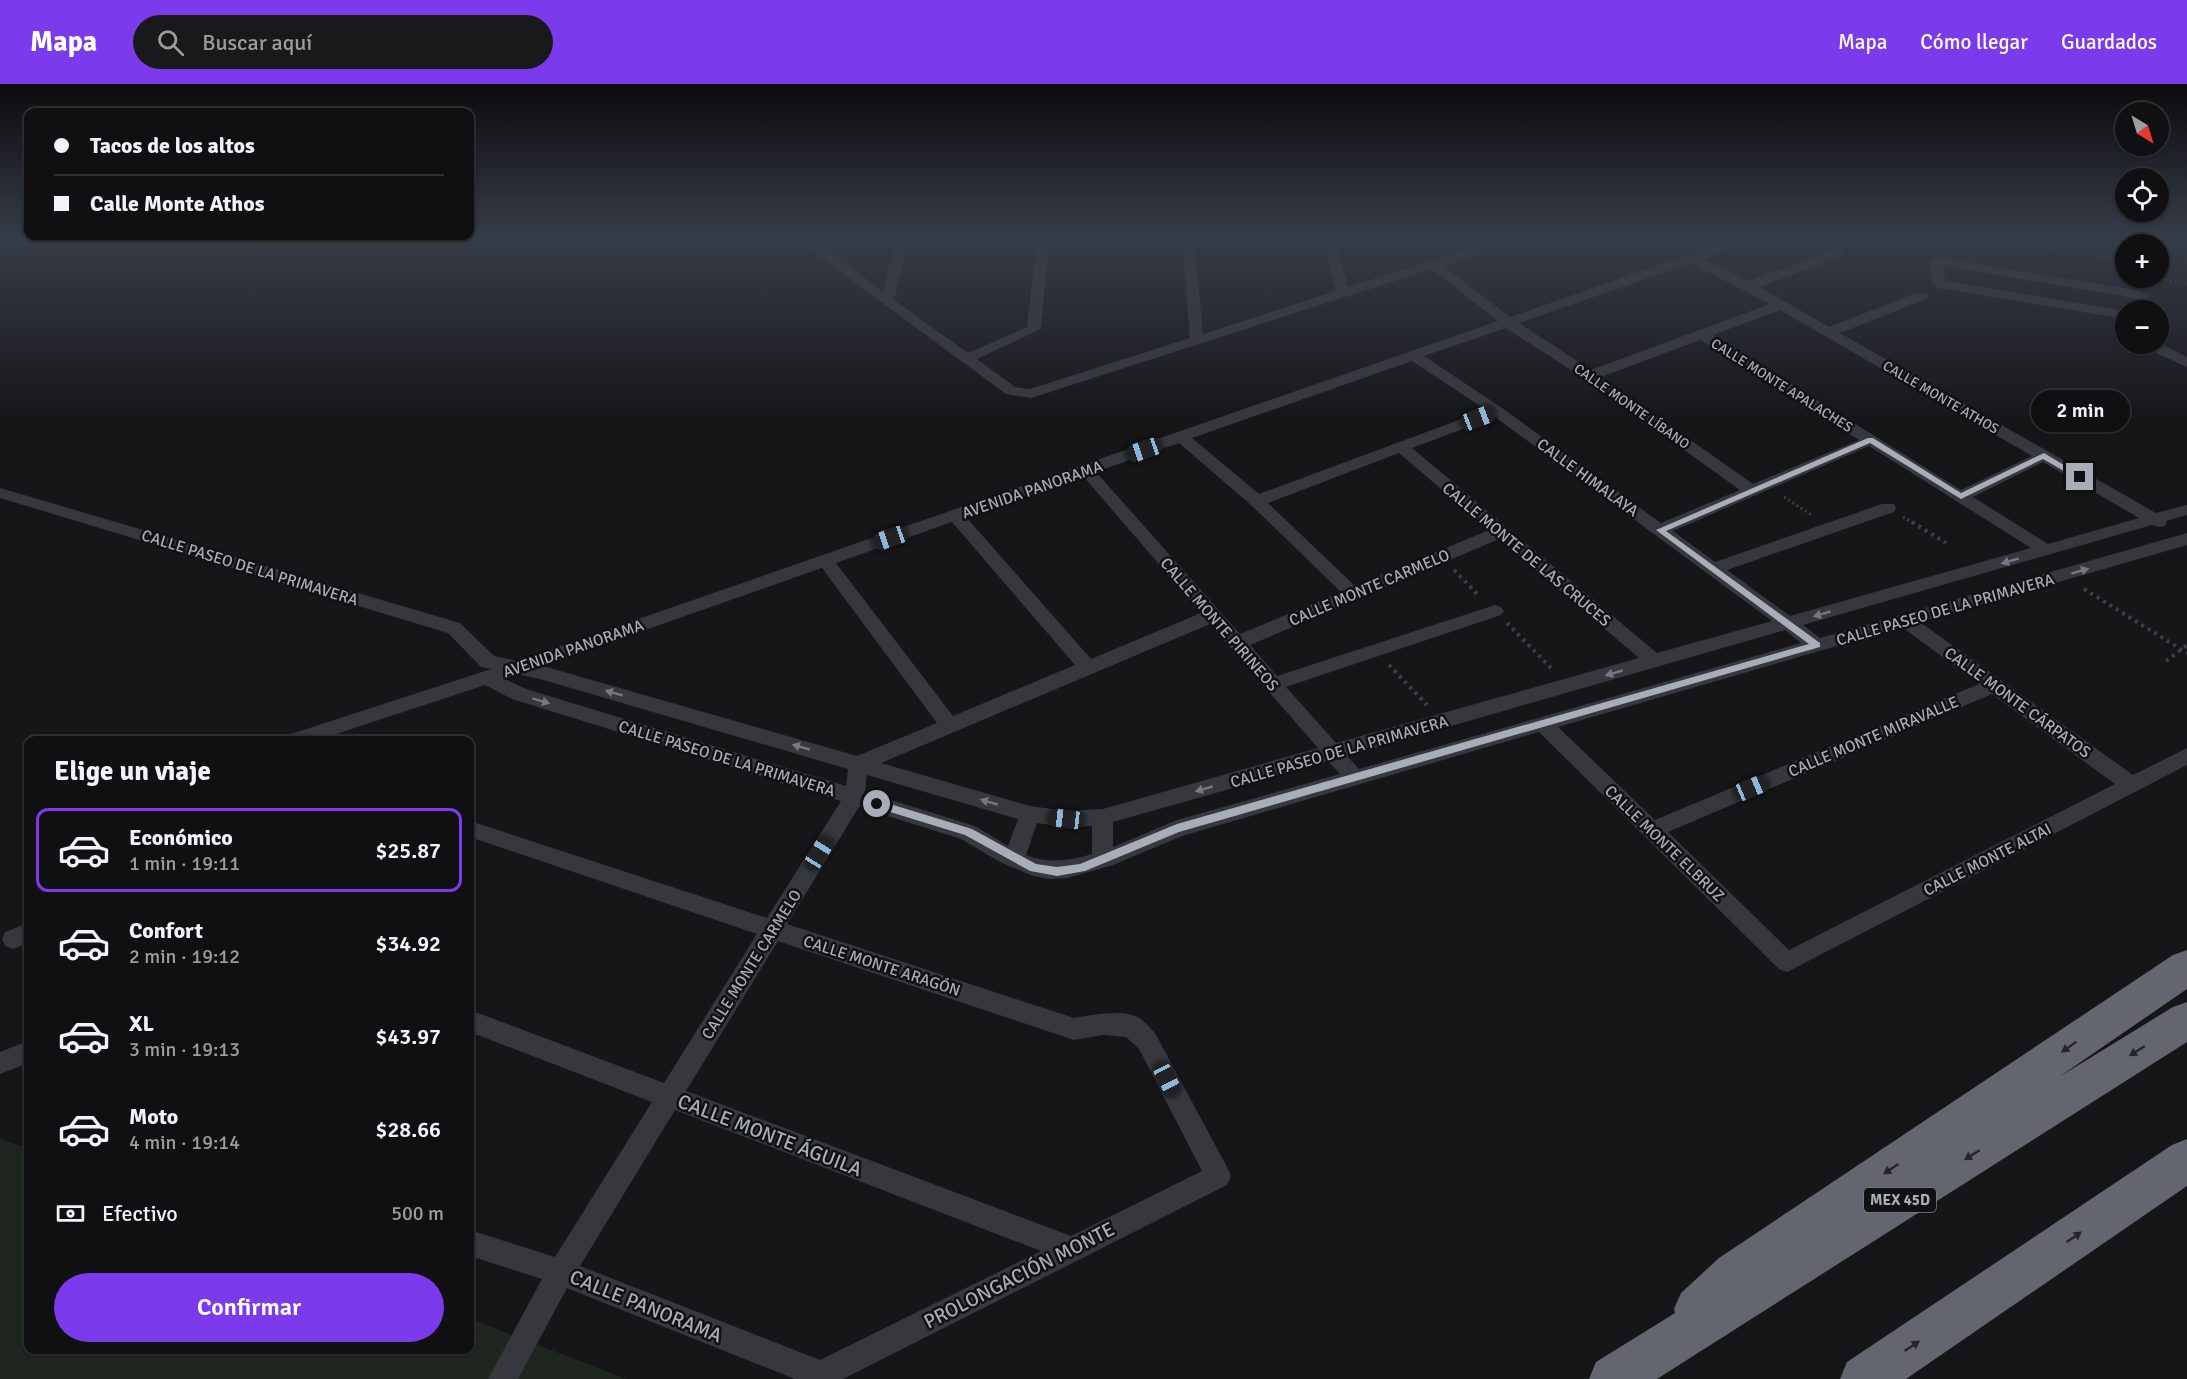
<!DOCTYPE html>
<html lang="es">
<head>
<meta charset="utf-8">
<style>
  :root { --surface:#101012; --page:#19191b; --text:#f1f3f6; --muted:#9c9d9f; --line:#303032; --accent:#7c3aed }
  body { margin:0; font-family:Signika,sans-serif; background:var(--page); color:var(--text); height:100vh; display:flex; flex-direction:column; font-size:22px; white-space:nowrap }
  * { box-sizing:border-box; margin:0 }
  p { font-size:20px; color:var(--muted) }
  .icon { flex:none; width:33px; height:33px; fill:none; stroke:currentColor; stroke-width:2; stroke-linecap:round; stroke-linejoin:round }
  .map { position:relative; flex:1; overflow:hidden }
  .side { position:absolute; left:24px; top:652px; width:450px; height:618px; display:flex; flex-direction:column; background:var(--surface); border-radius:12px; box-shadow:0 2px 4px #0004,0 0 0 2px var(--line) }
  .side>* { flex:none }
  .banner { position:absolute; left:24px; top:24px; width:450px; height:132px; border-radius:12px; box-shadow:0 2px 4px #0004,0 0 0 2px var(--line); display:grid; align-content:center; height:132px; padding:0 30px; background:var(--surface) }
  .needle { width:39px; rotate:142deg }
  .tools { position:absolute; left:2115px; top:18px; display:grid; gap:12px }
  .tools a { display:grid; place-items:center; width:54px; height:54px; border-radius:50%; background:var(--surface); box-shadow:0 2px 4px #0004,0 0 0 2px var(--line); font-size:30px }
  .end { position:absolute; width:27px; height:27px; margin:-14px; border:8px solid #a8adb8; background:#111; box-shadow:0 0 0 3px #111 }
  .from { border-radius:50% }
  .bubble { position:absolute; height:42px; border-radius:21px; background:var(--surface); box-shadow:0 2px 4px #0004,0 0 0 2px var(--line); font-size:20px; font-weight:600; line-height:42px; text-align:center }
  .car { position:absolute; width:18px; height:36px; margin:-18px -9px; border-radius:8px; box-shadow:0 0 4px 2px #0007; background:linear-gradient(#222 24%,#8ab4d8 0 40%,#222 0 76%,#8ab4d8 0 86%,#222 0) }
  .banner b { display:flex; align-items:center; gap:21px; height:57px; font-size:22px }
  .banner b+b { border-top:2px solid var(--line) }
  .banner i { width:15px; height:15px; background:var(--text) }
  ul { padding:0; list-style:none }
  li { display:flex; align-items:center; gap:18px; height:84px; margin:0 12px 9px; padding:0 18px; border:3px solid transparent; border-radius:12px }
  li div { flex:1 }
  li b { display:block; font-size:22px }
  li em { font-style:normal; font-weight:600 }
  li.selected { border-color:var(--accent) }
  li>.icon { width:54px; height:54px; stroke-width:1.5 }
  h2 { padding:0 30px; font-size:27px; line-height:72px }
  .pay { display:flex; align-items:center; gap:15px; height:66px; padding:0 30px; font-size:22px }
  .pay p { margin-inline-start:auto }
  .primary-button { display:flex; gap:12px; margin-top:auto; padding:12px 30px }
  .primary-button a { flex:1; height:69px; border-radius:36px; background:var(--accent); color:#fff; font-size:24px; font-weight:600; line-height:69px; text-align:center }
  header { display:flex; align-items:center; gap:36px; box-sizing:border-box; height:84px; padding:0 30px; background:var(--accent); color:#fff }
  header strong { font-size:28px }
  nav { display:flex; gap:33px; margin-inline-start:auto; font-size:21px }
  .search { width:420px; height:54px; background:var(--page); display:flex; align-items:center; gap:15px; box-sizing:border-box; padding:0 21px; border-radius:33px; color:var(--muted); font-size:22px }
  .map>svg:first-child { display:block }
  .green { fill:#1e261f }
  .lines { fill:none; stroke-linecap:round; stroke-linejoin:round }
  .path-far1 { stroke:#3d3f44; stroke-width:3; stroke-dasharray:2 3; stroke-linecap:butt }
  .path { stroke:#3d3f44; stroke-width:4; stroke-dasharray:3 4.5; stroke-linecap:butt }
  .street { fill:#37383d; fill-rule:evenodd }
  .highway { fill:#63666e; fill-rule:evenodd }
  .oneway { fill:#757881 }
  .oneway2 { fill:#26262a }
  .route { fill:#a8adb8 }
  .labels { text-anchor:middle; stroke-width:5; stroke-linejoin:round; paint-order:stroke }
  .far-street-label { font-size:14px; fill:#a8adb8; stroke:#111113 }
  .shield { fill:#111113; stroke:#7b7e86; stroke-width:1.5 }
  .shield-label { font-size:15px; font-weight:bold; fill:#a8adb8 }
  .street-label { font-size:16px; fill:#a8adb8; stroke:#111113 }
  .near-street-label { font-size:20px; fill:#a8adb8; stroke:#111113 }
</style>
</head>
<body>
<header>
<strong>Mapa</strong>
<div class="search"><svg class="icon" aria-label="search" viewBox="0 0 24 24"><circle cx="10" cy="10" r="6"/><path d="M15 15l6 6"/></svg>Buscar aquí</div>
<nav><a>Mapa</a><a>Cómo llegar</a><a>Guardados</a></nav>
</header>
<div class="map">
<svg width="2187" height="1295" viewBox="0 0 2187 1295">
  <rect width="100%" height="100%" fill="#161618"/>
  <polygon class="green" points="0,1054 28,1065 28,1266 470,1266 470,1235 627,1295 0,1295"/>
  <g class="lines">
    <g class="path-far1">
      <polyline points="1991,155 2126,177"/>
      <polyline points="2124,162 2126,165"/>
      <polyline points="2182,168 2187,180"/>
      <polyline points="2155,194 2187,200"/>
      <polyline points="1784,413 1813,432"/>
      <polyline points="1903,433 1915,440"/>
    </g>
    <g class="path">
      <polyline points="1912,438 1946,459"/>
      <polyline points="1454,486 1480,513"/>
      <polyline points="2084,505 2187,569"/>
      <polyline points="1507,539 1552,585"/>
      <polyline points="2166,577 2187,561"/>
      <polyline points="1389,581 1427,621"/>
    </g>
    <g class="street">
      <path d="M796,155h15l72,52 13,-52h12l-14,61 74,53 59,-26 10,-88h12l-8,90 -64,30 38,28 15,2 160,-51 -8,-99h12l9,95 133,-43 -13,-52h12l13,48 120,-38 -4,-10h13l4,12 -1,3 -37,12 67,51 224,-78h19l-50,20 46,22 84,-31h10l1,3 -1,3 -84,31 70,40 87,-34h10l2,3 -2,3 -86,34 316,180 31,-8v10l-20,6 -2,5 -6,1 -7,-2 -349,100 17,13 367,-105v12l-267,77 213,153 54,-27v17l-400,207 -8,-3 -240,-237 -357,104 -69,29 -46,13 -18,1 -16,-3 -33,-14 -39,-23 -102,-32 -72,117 287,94c18,-3 52,-10 67,1 5,4 10,10 14,14l72,134 4,9 -4,9 -384,194h-48l-228,-91 -49,91h-30l54,-100 -72,-23v-26l85,27 97,-155 -182,-70v-22l194,73 93,-149 -287,-97v-16l297,97 74,-117 -329,-102 -27,-14 -170,56h-33l3,-5 206,-67 -10,-2 -33,-34 -448,-135v-10l460,135 34,33 23,5 981,-340 -66,-52 -401,129 -25,-4zM1691,179l79,41 -179,66 -72,-47zM1780,226l252,146 -71,34 -248,-155zM1506,244l79,51 155,111 -79,33 -159,-115 -78,-52zM1700,256l159,100 -106,44 -152,-107zM1412,277l74,49 -227,84 -67,-56zM1495,333l277,204 -115,32 -245,-205zM1179,359l72,62 90,87 -101,42 -144,-162zM1869,362l162,102 -241,68 -63,-46 167,-58 2,-4 -2,-4h-12l-167,58 -42,-31zM1399,369l90,77 -134,56 -87,-83zM2043,378l96,56 -91,26 -75,-47zM1083,392l118,137 -110,46 -125,-142zM952,438l123,143 -122,51 -117,-153zM1499,455l140,119 -303,85 -50,-56 215,-72 3,-4 -3,-4 -6,-2 -6,2 -212,69 -27,-31zM822,484l115,155 -80,33 -314,-90zM1210,540l108,124 -215,61 -37,2 -36,-5 -149,-43zM1902,543l77,57 -324,136 -97,-93zM1785,546l16,13 -442,126 -12,-13zM517,590l23,5 308,90 -2,17 -320,-97 -21,-10zM1992,610l123,90 -326,166 -121,-118zM1328,677l12,13 -163,46 -64,27v-25zM867,691l151,44 -10,27 -33,-20 -110,-34zM1037,739l29,4 26,-1v28c-22,7 -45,10 -66,1zM778,857l296,99 29,-5 23,2 13,12 63,122 -131,65 -385,-145zM675,1026l366,141 -221,109 -240,-94z"/>
      <polygon points="1937,173 2140,207 2147,211 2153,226 2139,226 2134,214 1944,182 1945,197 2126,227 2126,235 1939,204 1932,200 1930,177"/>
      <polygon points="2158,256 2163,257 2167,263 2187,273 2187,283 2156,269 2151,260 2158,260"/>
      <polygon points="28,839 28,859 13,865 5,862 2,855 5,848"/>
      <polygon points="28,957 28,979 0,990 0,968"/>
    </g>
    <g class="highway">
      <polygon points="2187,866 2187,905 2059,993 2173,923 2187,918 2187,958 1657,1295 1589,1295 1596,1278 1675,1229 1674,1225 1681,1209 1719,1174 2173,871"/>
      <polygon points="2187,1055 2187,1102 1906,1295 1840,1295 1847,1278 2172,1061"/>
    </g>
  </g>
  <defs><path id="oneway-solid" d="M-6-.8H1V-3.2L6.5 0L1 3.2V.8H-6Z" transform="scale(1.5)"/></defs>
  <g class="oneway">
    <use href="#oneway-solid" transform="translate(2010 477) rotate(164)"/>
    <use href="#oneway-solid" transform="translate(2080 487) rotate(-17)"/>
    <use href="#oneway-solid" transform="translate(1822 530) rotate(164)"/>
    <use href="#oneway-solid" transform="translate(1614 589) rotate(164)"/>
    <use href="#oneway-solid" transform="translate(614 609) rotate(-164)"/>
    <use href="#oneway-solid" transform="translate(541 617) rotate(17)"/>
    <use href="#oneway-solid" transform="translate(801 663) rotate(-164)"/>
    <use href="#oneway-solid" transform="translate(1204 705) rotate(164)"/>
    <use href="#oneway-solid" transform="translate(989 718) rotate(-164)"/>
  </g>
  <g class="oneway2">
    <use href="#oneway-solid" transform="translate(2069 963) rotate(145)"/>
    <use href="#oneway-solid" transform="translate(2137 967) rotate(148)"/>
    <use href="#oneway-solid" transform="translate(1972 1071) rotate(148)"/>
    <use href="#oneway-solid" transform="translate(1891 1085) rotate(146)"/>
    <use href="#oneway-solid" transform="translate(2074 1153) rotate(-34)"/>
    <use href="#oneway-solid" transform="translate(1912 1262) rotate(-34)"/>
  </g>
  <linearGradient id="sky" x2="0" y2="1"><stop stop-color="#0c0c0d"/><stop offset="0.46" stop-color="#363c48"/><stop offset="1" stop-color="#363c48" stop-opacity="0"/></linearGradient>
  <rect width="2187" height="337" fill="url(#sky)"/>
  <polygon class="route" points="1868,354 1873,354 1961,409 2044,369 2084,393 2078,395 2043,375 1961,415 1870,359 1666,447 1820,559 1820,563 1179,748 1085,787 1057,792 1030,787 965,751 877,724 872,720 877,716 972,745 1036,780 1057,783 1080,780 1177,740 1809,560 1656,446"/>
  <g class="labels">
    <g class="far-street-label">
      <text transform="translate(1782 301) rotate(32)" y="5">CALLE MONTE APALACHES</text>
      <text transform="translate(1941 313) rotate(30)" y="5">CALLE MONTE ATHOS</text>
      <text transform="translate(1632 322) rotate(35)" y="5">CALLE MONTE LÍBANO</text>
    </g>
    <rect class="shield" x="1864" y="1104" width="72" height="24" rx="4.5"/>
    <g class="shield-label">
      <text x="1900" y="1121">MEX 45D</text>
    </g>
    <g class="street-label">
      <text transform="translate(1588 393) rotate(36)" y="6">CALLE HIMALAYA</text>
      <text transform="translate(1032 405) rotate(-19)" y="6">AVENIDA PANORAMA</text>
      <text transform="translate(1527 470) rotate(40)" y="6">CALLE MONTE DE LAS CRUCES</text>
      <text transform="translate(250 483) rotate(17)" y="6">CALLE PASEO DE LA PRIMAVERA</text>
      <text transform="translate(1369 503) rotate(-23)" y="6">CALLE MONTE CARMELO</text>
      <text transform="translate(1945 525) rotate(-16)" y="6">CALLE PASEO DE LA PRIMAVERA</text>
      <text transform="translate(1220 540) rotate(49)" y="6">CALLE MONTE PIRINEOS</text>
      <text transform="translate(573 564) rotate(-19)" y="6">AVENIDA PANORAMA</text>
      <text transform="translate(2018 618) rotate(36)" y="6">CALLE MONTE CÁRPATOS</text>
      <text transform="translate(1873 652) rotate(-23)" y="6">CALLE MONTE MIRAVALLE</text>
      <text transform="translate(1339 667) rotate(-16)" y="6">CALLE PASEO DE LA PRIMAVERA</text>
      <text transform="translate(727 674) rotate(17)" y="6">CALLE PASEO DE LA PRIMAVERA</text>
      <text transform="translate(1665 759) rotate(44)" y="6">CALLE MONTE ELBRUZ</text>
      <text transform="translate(1987 775) rotate(-27)" y="6">CALLE MONTE ALTAI</text>
      <text transform="translate(751 880) rotate(-58)" y="6">CALLE MONTE CARMELO</text>
      <text transform="translate(882 881) rotate(18)" y="6">CALLE MONTE ARAGÓN</text>
    </g>
    <g class="near-street-label">
      <text transform="translate(770 1051) rotate(21)" y="7">CALLE MONTE ÁGUILA</text>
      <text transform="translate(1019 1191) rotate(-27)" y="7">PROLONGACIÓN MONTE</text>
      <text transform="translate(646 1222) rotate(22)" y="7">CALLE PANORAMA</text>
    </g>
  </g>
</svg>
<div class="tools">
<a><svg class="needle" viewBox="-14 -14 28 28"><path d="M0-13l5 13h-10z" fill="#e53935"/><path d="M0 13l5-13h-10z" fill="#9c9d9f"/></svg></a>
<a><svg class="icon" aria-label="locate" viewBox="0 0 24 24"><circle cx="12" cy="12" r="6"/><path d="M12 2v4M12 18v4M2 12h4M18 12h4"/></svg></a>
<a>+</a>
<a>−</a>
</div>
<i class="end from" style="left:877px;top:720px"></i>
<i class="end" style="left:2080px;top:393px"></i>
<div class="bubble" style="left:2031px;top:306px;width:99px">2 min</div>
<i class="car" style="left:1478px;top:334px;rotate:69deg"></i>
<i class="car" style="left:1144px;top:366px;rotate:251deg"></i>
<i class="car" style="left:890px;top:454px;rotate:251deg"></i>
<i class="car" style="left:1751px;top:704px;rotate:67deg"></i>
<i class="car" style="left:1066px;top:735px;rotate:277deg"></i>
<i class="car" style="left:819px;top:769px;rotate:32deg"></i>
<i class="car" style="left:1167px;top:995px;rotate:152deg"></i>
<div class="banner">
<b><i class="from"></i>Tacos de los altos</b>
<b><i></i>Calle Monte Athos</b>
</div>
<section class="side">
<h2>Elige un viaje</h2>
<ul>
<li class="selected"><svg class="icon" aria-label="car" viewBox="0 0 24 24"><path d="M5 17H2v-5l4-1 3-4h7l3 4 3 1v5h-3M9 17h6M6 11h13"/><circle cx="7" cy="17" r="2"/><circle cx="17" cy="17" r="2"/></svg><div><b>Económico</b><p>1 min · 19:11</p></div><em>$25.87</em></li>
<li><svg class="icon" aria-label="car" viewBox="0 0 24 24"><path d="M5 17H2v-5l4-1 3-4h7l3 4 3 1v5h-3M9 17h6M6 11h13"/><circle cx="7" cy="17" r="2"/><circle cx="17" cy="17" r="2"/></svg><div><b>Confort</b><p>2 min · 19:12</p></div><em>$34.92</em></li>
<li><svg class="icon" aria-label="car" viewBox="0 0 24 24"><path d="M5 17H2v-5l4-1 3-4h7l3 4 3 1v5h-3M9 17h6M6 11h13"/><circle cx="7" cy="17" r="2"/><circle cx="17" cy="17" r="2"/></svg><div><b>XL</b><p>3 min · 19:13</p></div><em>$43.97</em></li>
<li><svg class="icon" aria-label="car" viewBox="0 0 24 24"><path d="M5 17H2v-5l4-1 3-4h7l3 4 3 1v5h-3M9 17h6M6 11h13"/><circle cx="7" cy="17" r="2"/><circle cx="17" cy="17" r="2"/></svg><div><b>Moto</b><p>4 min · 19:14</p></div><em>$28.66</em></li>
</ul>
<div class="pay"><svg class="icon" aria-label="cash" viewBox="0 0 24 24"><path d="M3 7h18v10H3z"/><circle cx="12" cy="12" r="2"/></svg>Efectivo<p>500 m</p></div>
<div class="primary-button"><a>Confirmar</a></div>
</section>
</div>
</body>
</html>
